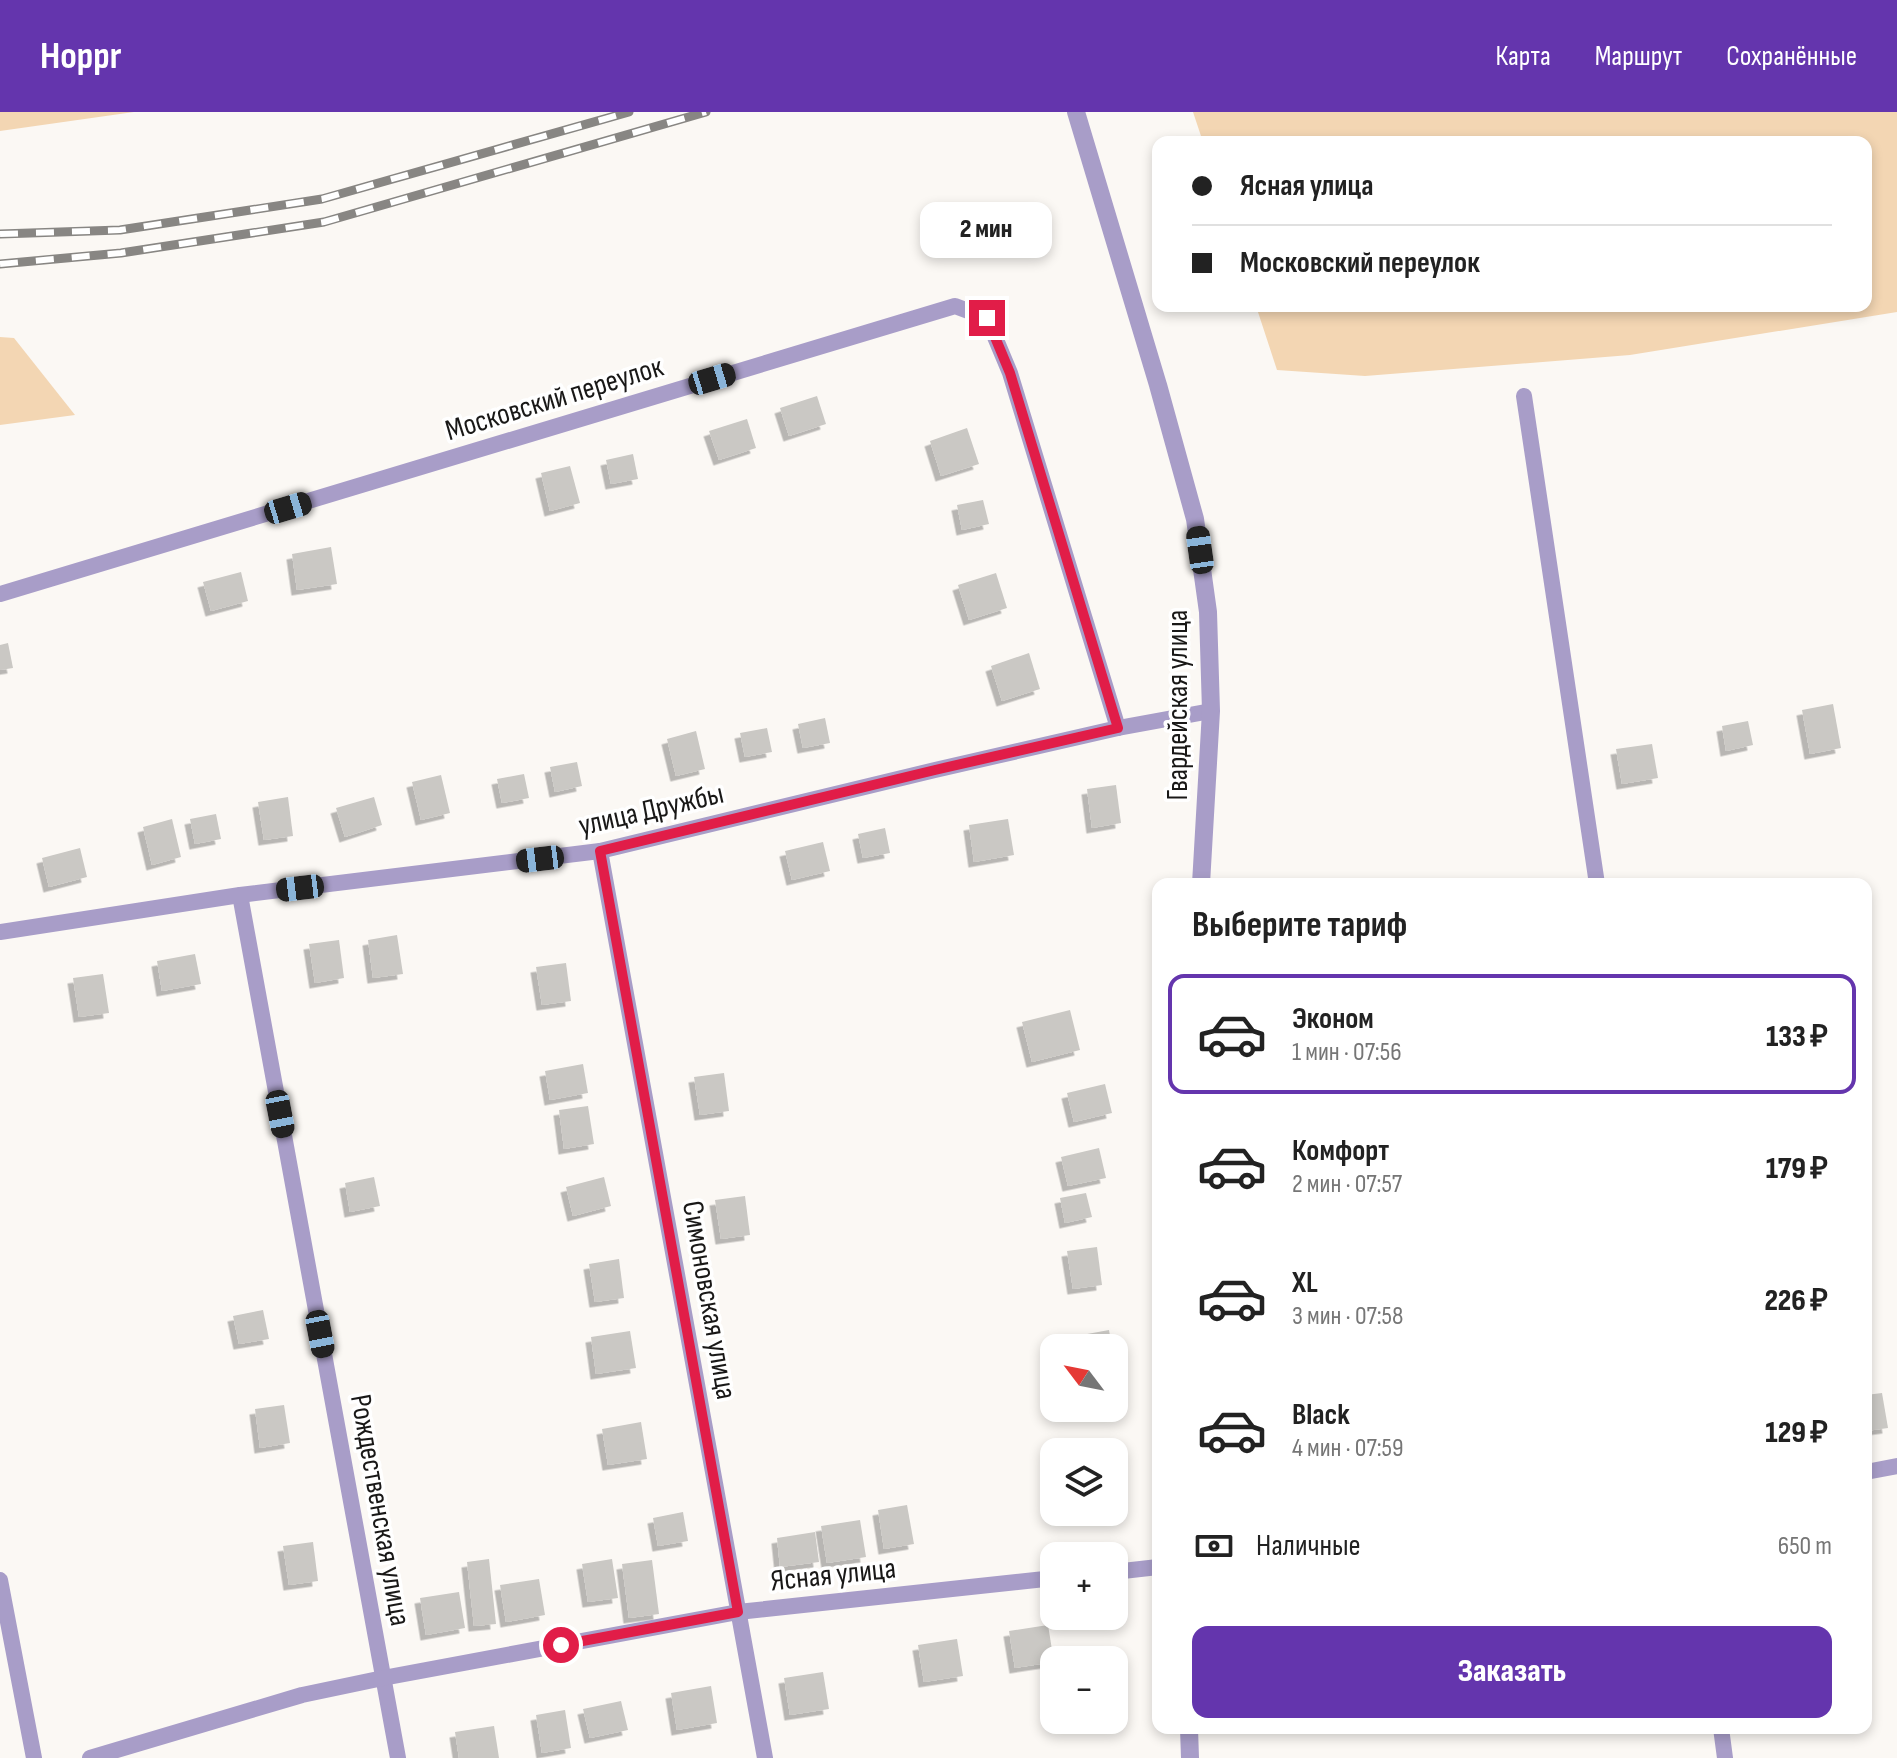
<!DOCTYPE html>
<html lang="ru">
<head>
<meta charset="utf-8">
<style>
  :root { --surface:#fff; --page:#f6f6f6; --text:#222; --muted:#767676; --line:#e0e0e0; --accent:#6435ad }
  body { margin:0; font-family:"Sofia Sans Condensed",sans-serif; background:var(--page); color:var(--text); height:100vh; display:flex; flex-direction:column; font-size:30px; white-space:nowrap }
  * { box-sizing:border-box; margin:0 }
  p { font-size:26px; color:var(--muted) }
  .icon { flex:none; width:44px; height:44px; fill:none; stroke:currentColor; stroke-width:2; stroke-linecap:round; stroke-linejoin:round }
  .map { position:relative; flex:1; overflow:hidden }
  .drawer { position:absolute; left:1152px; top:766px; width:720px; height:856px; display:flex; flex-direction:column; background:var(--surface); border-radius:16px; box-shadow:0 4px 12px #0003 }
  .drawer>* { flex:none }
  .banner { position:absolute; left:1152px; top:24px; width:720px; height:176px; border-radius:16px; box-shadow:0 4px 12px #0003; display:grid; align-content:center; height:176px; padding:0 40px; background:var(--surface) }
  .needle { width:52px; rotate:302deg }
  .tools { position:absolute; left:1040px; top:1222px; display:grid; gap:16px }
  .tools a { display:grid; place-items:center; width:88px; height:88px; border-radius:16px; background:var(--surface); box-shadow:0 4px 12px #0003; font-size:40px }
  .end { position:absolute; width:36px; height:36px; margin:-18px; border:10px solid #e11d48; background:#fff; box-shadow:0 0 0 4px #fff }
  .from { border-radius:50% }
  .bubble { position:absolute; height:56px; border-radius:16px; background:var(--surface); box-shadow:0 4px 12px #0003; font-size:26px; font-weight:800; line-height:56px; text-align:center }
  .car { position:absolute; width:24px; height:48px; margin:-24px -12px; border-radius:10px; box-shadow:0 0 6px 2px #0007; background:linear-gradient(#222 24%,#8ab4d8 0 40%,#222 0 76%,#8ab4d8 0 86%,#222 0) }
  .banner b { display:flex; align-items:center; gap:28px; height:76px; font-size:30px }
  .banner b+b { border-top:2px solid var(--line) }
  .banner i { width:20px; height:20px; background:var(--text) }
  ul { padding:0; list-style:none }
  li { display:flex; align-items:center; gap:24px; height:120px; margin:0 16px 12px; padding:0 24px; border:4px solid transparent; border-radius:16px }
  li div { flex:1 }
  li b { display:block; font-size:30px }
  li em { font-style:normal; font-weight:800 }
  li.current { border-color:var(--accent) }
  li>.icon { width:72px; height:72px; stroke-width:1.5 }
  h2 { padding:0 40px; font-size:36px; line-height:96px }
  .pay { display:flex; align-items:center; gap:20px; height:88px; padding:0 40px; font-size:30px }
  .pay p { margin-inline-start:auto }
  .action { display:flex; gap:16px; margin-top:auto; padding:16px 40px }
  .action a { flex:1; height:92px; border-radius:16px; background:var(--accent); color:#fff; font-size:32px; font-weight:800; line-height:92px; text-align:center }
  header { display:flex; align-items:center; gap:48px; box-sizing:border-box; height:112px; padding:0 40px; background:var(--accent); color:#fff }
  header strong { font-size:38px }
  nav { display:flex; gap:44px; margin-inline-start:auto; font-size:28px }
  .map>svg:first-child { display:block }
  .green { fill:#f3d6b3 }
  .building { fill:#cac8c4; filter:url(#shadow) }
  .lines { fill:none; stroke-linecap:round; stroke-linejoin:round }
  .minor { stroke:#a89dc8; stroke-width:16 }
  .tertiary { stroke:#a89dc8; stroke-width:18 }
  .rail-casing { stroke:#888683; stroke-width:9 }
  .rail { stroke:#fff; stroke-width:6; stroke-dasharray:18; stroke-linecap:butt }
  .route { stroke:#e11d48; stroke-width:10 }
  .labels { text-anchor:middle; stroke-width:7; stroke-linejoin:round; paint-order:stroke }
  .street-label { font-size:30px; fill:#191817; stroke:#fff }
</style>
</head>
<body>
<header>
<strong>Hoppr</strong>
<nav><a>Карта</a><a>Маршрут</a><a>Сохранённые</a></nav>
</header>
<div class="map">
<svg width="1897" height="1646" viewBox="0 0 1897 1646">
  <defs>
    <filter id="shadow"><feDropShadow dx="-5.5" dy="5.5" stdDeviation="0" flood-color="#0004"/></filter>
  </defs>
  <rect width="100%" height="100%" fill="#fbf8f4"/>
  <g class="green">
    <polygon points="0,0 134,0 0,19"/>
    <polygon points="1193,0 1897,0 1897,200 1630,243 1365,264 1277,258 1256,194 1866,194 1866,30 1203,30"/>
    <polygon points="0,225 14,226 75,303 0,313"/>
  </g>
  <g class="building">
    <polygon points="817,284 826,312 789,324 780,296"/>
    <polygon points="747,307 756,336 719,348 709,319"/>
    <polygon points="967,316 979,352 941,364 930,329"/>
    <polygon points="633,342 638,367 611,372 606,348"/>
    <polygon points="570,354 580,391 550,399 541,361"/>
    <polygon points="983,388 989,412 962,418 957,393"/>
    <polygon points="331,435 337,472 297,478 292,442"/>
    <polygon points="241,460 248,489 211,499 203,470"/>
    <polygon points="996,461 1007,496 969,508 958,473"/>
    <polygon points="8,531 13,556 0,558 0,533"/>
    <polygon points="1029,541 1040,577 1002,589 991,554"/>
    <polygon points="1833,592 1841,636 1810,642 1802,598"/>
    <polygon points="825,606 830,631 803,636 798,612"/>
    <polygon points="1748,609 1753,633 1726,639 1722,614"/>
    <polygon points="767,616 772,640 745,645 740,621"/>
    <polygon points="696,619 705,657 676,664 667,627"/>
    <polygon points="1652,632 1658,666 1622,672 1616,637"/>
    <polygon points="577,650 582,674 555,680 550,655"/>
    <polygon points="524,662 529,686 502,691 497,667"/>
    <polygon points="441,663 450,701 421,708 412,670"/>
    <polygon points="1116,673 1121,711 1092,716 1087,677"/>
    <polygon points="288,685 293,724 264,728 258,690"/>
    <polygon points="374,685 382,713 345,725 336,696"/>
    <polygon points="216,702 221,727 195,732 190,707"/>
    <polygon points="172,707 181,745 152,753 143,715"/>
    <polygon points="1008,707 1014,743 974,750 969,713"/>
    <polygon points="885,716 890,741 863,746 858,722"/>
    <polygon points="823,730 830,759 792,768 785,739"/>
    <polygon points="80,736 87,765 49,775 42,746"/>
    <polygon points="397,823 403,862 373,866 368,828"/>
    <polygon points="339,828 344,866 315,871 309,832"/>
    <polygon points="195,842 201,872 162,879 157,849"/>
    <polygon points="566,851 571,889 542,893 536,855"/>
    <polygon points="103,862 109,901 79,905 73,866"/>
    <polygon points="1070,898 1080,938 1032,950 1022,910"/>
    <polygon points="583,952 588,981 550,988 545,959"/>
    <polygon points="724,961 729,999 700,1003 694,965"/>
    <polygon points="1105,972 1112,1001 1074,1010 1067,981"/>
    <polygon points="588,994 594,1032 564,1037 559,998"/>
    <polygon points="1099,1036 1106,1066 1068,1074 1061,1045"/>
    <polygon points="374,1065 380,1094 350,1100 345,1071"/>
    <polygon points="604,1065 611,1094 573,1104 566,1075"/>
    <polygon points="1086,1081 1092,1105 1065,1111 1060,1086"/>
    <polygon points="745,1084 750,1123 721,1127 715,1088"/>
    <polygon points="1097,1135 1102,1173 1073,1177 1067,1139"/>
    <polygon points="619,1147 624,1186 595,1190 589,1152"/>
    <polygon points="263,1198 269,1227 239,1232 233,1204"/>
    <polygon points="1109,1218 1112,1236 1073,1236 1071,1225"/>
    <polygon points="630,1219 636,1256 596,1262 591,1225"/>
    <polygon points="1882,1281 1888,1316 1866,1319 1866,1283"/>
    <polygon points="284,1293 290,1331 260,1336 255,1297"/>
    <polygon points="641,1310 647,1347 608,1353 602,1317"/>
    <polygon points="907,1393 914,1432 884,1437 878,1398"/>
    <polygon points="683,1400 688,1429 658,1434 653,1406"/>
    <polygon points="860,1408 866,1445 827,1451 821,1414"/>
    <polygon points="815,1420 819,1450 780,1455 777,1426"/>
    <polygon points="313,1430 318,1469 289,1473 283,1434"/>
    <polygon points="489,1447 496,1512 474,1514 467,1450"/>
    <polygon points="612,1447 618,1486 588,1490 582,1452"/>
    <polygon points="652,1448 659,1502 629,1506 622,1452"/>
    <polygon points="539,1467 545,1503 506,1510 500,1473"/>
    <polygon points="459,1480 465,1516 426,1523 420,1486"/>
    <polygon points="1082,1504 1109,1504 1109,1506 1083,1510"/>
    <polygon points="1048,1513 1054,1550 1015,1556 1009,1519"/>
    <polygon points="957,1527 963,1564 924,1570 918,1533"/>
    <polygon points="823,1560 829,1597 790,1603 784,1566"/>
    <polygon points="711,1574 717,1611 677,1618 671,1581"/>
    <polygon points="621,1589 628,1618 590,1626 583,1597"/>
    <polygon points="565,1598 571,1636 542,1641 536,1603"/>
    <polygon points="494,1614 499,1646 459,1646 455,1620"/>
  </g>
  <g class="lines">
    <g class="minor">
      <polyline points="1524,284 1597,772"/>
      <polyline points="0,482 955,194 987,206 1010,261 1118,616"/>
      <polyline points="600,739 765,1646"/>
      <polyline points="240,783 398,1646"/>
      <polyline points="0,820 240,783 600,739 935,658 1118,616 1211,599"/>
      <polyline points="1866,1360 1897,1354"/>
      <polyline points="1114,1460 1158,1455"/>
      <polyline points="0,1468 34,1646"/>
      <polyline points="1721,1616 1725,1646"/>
      <polyline points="90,1646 302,1583 383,1566 738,1500 1054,1466"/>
    </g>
    <g class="tertiary">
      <polyline points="1076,0 1158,273 1195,407 1208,500 1211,599 1201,772"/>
      <polyline points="1189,1616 1190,1646"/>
    </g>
    <g class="rail-casing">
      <g id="rail">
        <polyline points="0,122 120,118 322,87 629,0"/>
        <polyline points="0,152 121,141 324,110 706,0"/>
      </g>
    </g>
    <use href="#rail" class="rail"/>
  </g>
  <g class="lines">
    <polyline class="route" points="561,1533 738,1500 600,739 935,658 1118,616 1010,261 987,206"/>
  </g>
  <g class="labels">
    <g class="street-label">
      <text transform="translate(554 286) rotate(-17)" y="10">Московский переулок</text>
      <text transform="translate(1177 593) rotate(-90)" y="10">Гвардейская улица</text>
      <text transform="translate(651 697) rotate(-13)" y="10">улица Дружбы</text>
      <text transform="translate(710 1188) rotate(80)" y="10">Симоновская улица</text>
      <text transform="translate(381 1398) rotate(80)" y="10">Рождественская улица</text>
      <text transform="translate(833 1462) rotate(-6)" y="10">Ясная улица</text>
    </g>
  </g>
</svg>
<div class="tools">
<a><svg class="needle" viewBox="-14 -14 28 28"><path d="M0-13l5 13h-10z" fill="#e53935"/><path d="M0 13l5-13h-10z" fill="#767676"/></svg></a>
<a><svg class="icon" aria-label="layers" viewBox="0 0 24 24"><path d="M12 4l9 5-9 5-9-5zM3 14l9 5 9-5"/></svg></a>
<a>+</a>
<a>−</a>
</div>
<i class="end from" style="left:561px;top:1533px"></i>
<i class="end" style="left:987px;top:206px"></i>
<div class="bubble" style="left:920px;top:90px;width:132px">2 мин</div>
<i class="car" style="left:712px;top:267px;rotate:73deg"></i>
<i class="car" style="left:288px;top:396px;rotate:73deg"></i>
<i class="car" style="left:1200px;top:438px;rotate:352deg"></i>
<i class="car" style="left:540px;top:747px;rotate:263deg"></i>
<i class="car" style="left:300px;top:776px;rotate:263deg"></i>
<i class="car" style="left:280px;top:1002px;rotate:169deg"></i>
<i class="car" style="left:320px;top:1222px;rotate:169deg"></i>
<div class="banner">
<b><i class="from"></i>Ясная улица</b>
<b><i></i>Московский переулок</b>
</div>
<section class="drawer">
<h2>Выберите тариф</h2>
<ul>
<li class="current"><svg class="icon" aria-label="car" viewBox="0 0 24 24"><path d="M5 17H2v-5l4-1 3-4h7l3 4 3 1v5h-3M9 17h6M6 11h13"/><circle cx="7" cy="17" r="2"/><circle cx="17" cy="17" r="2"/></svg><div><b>Эконом</b><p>1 мин · 07:56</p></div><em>133 ₽</em></li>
<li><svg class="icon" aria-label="car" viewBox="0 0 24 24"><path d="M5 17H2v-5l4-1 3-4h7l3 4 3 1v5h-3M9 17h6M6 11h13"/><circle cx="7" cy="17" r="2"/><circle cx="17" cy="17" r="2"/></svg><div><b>Комфорт</b><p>2 мин · 07:57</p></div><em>179 ₽</em></li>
<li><svg class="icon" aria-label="car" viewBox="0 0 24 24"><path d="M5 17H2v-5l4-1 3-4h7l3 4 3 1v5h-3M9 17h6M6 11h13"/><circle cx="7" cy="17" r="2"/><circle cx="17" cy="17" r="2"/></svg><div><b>XL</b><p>3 мин · 07:58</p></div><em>226 ₽</em></li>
<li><svg class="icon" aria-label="car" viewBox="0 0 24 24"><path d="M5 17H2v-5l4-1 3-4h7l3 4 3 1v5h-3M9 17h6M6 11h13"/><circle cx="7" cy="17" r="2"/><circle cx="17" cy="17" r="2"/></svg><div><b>Black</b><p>4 мин · 07:59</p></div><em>129 ₽</em></li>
</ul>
<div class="pay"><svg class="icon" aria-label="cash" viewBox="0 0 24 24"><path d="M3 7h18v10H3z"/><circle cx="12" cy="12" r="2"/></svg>Наличные<p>650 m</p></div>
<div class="action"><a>Заказать</a></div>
</section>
</div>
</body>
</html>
